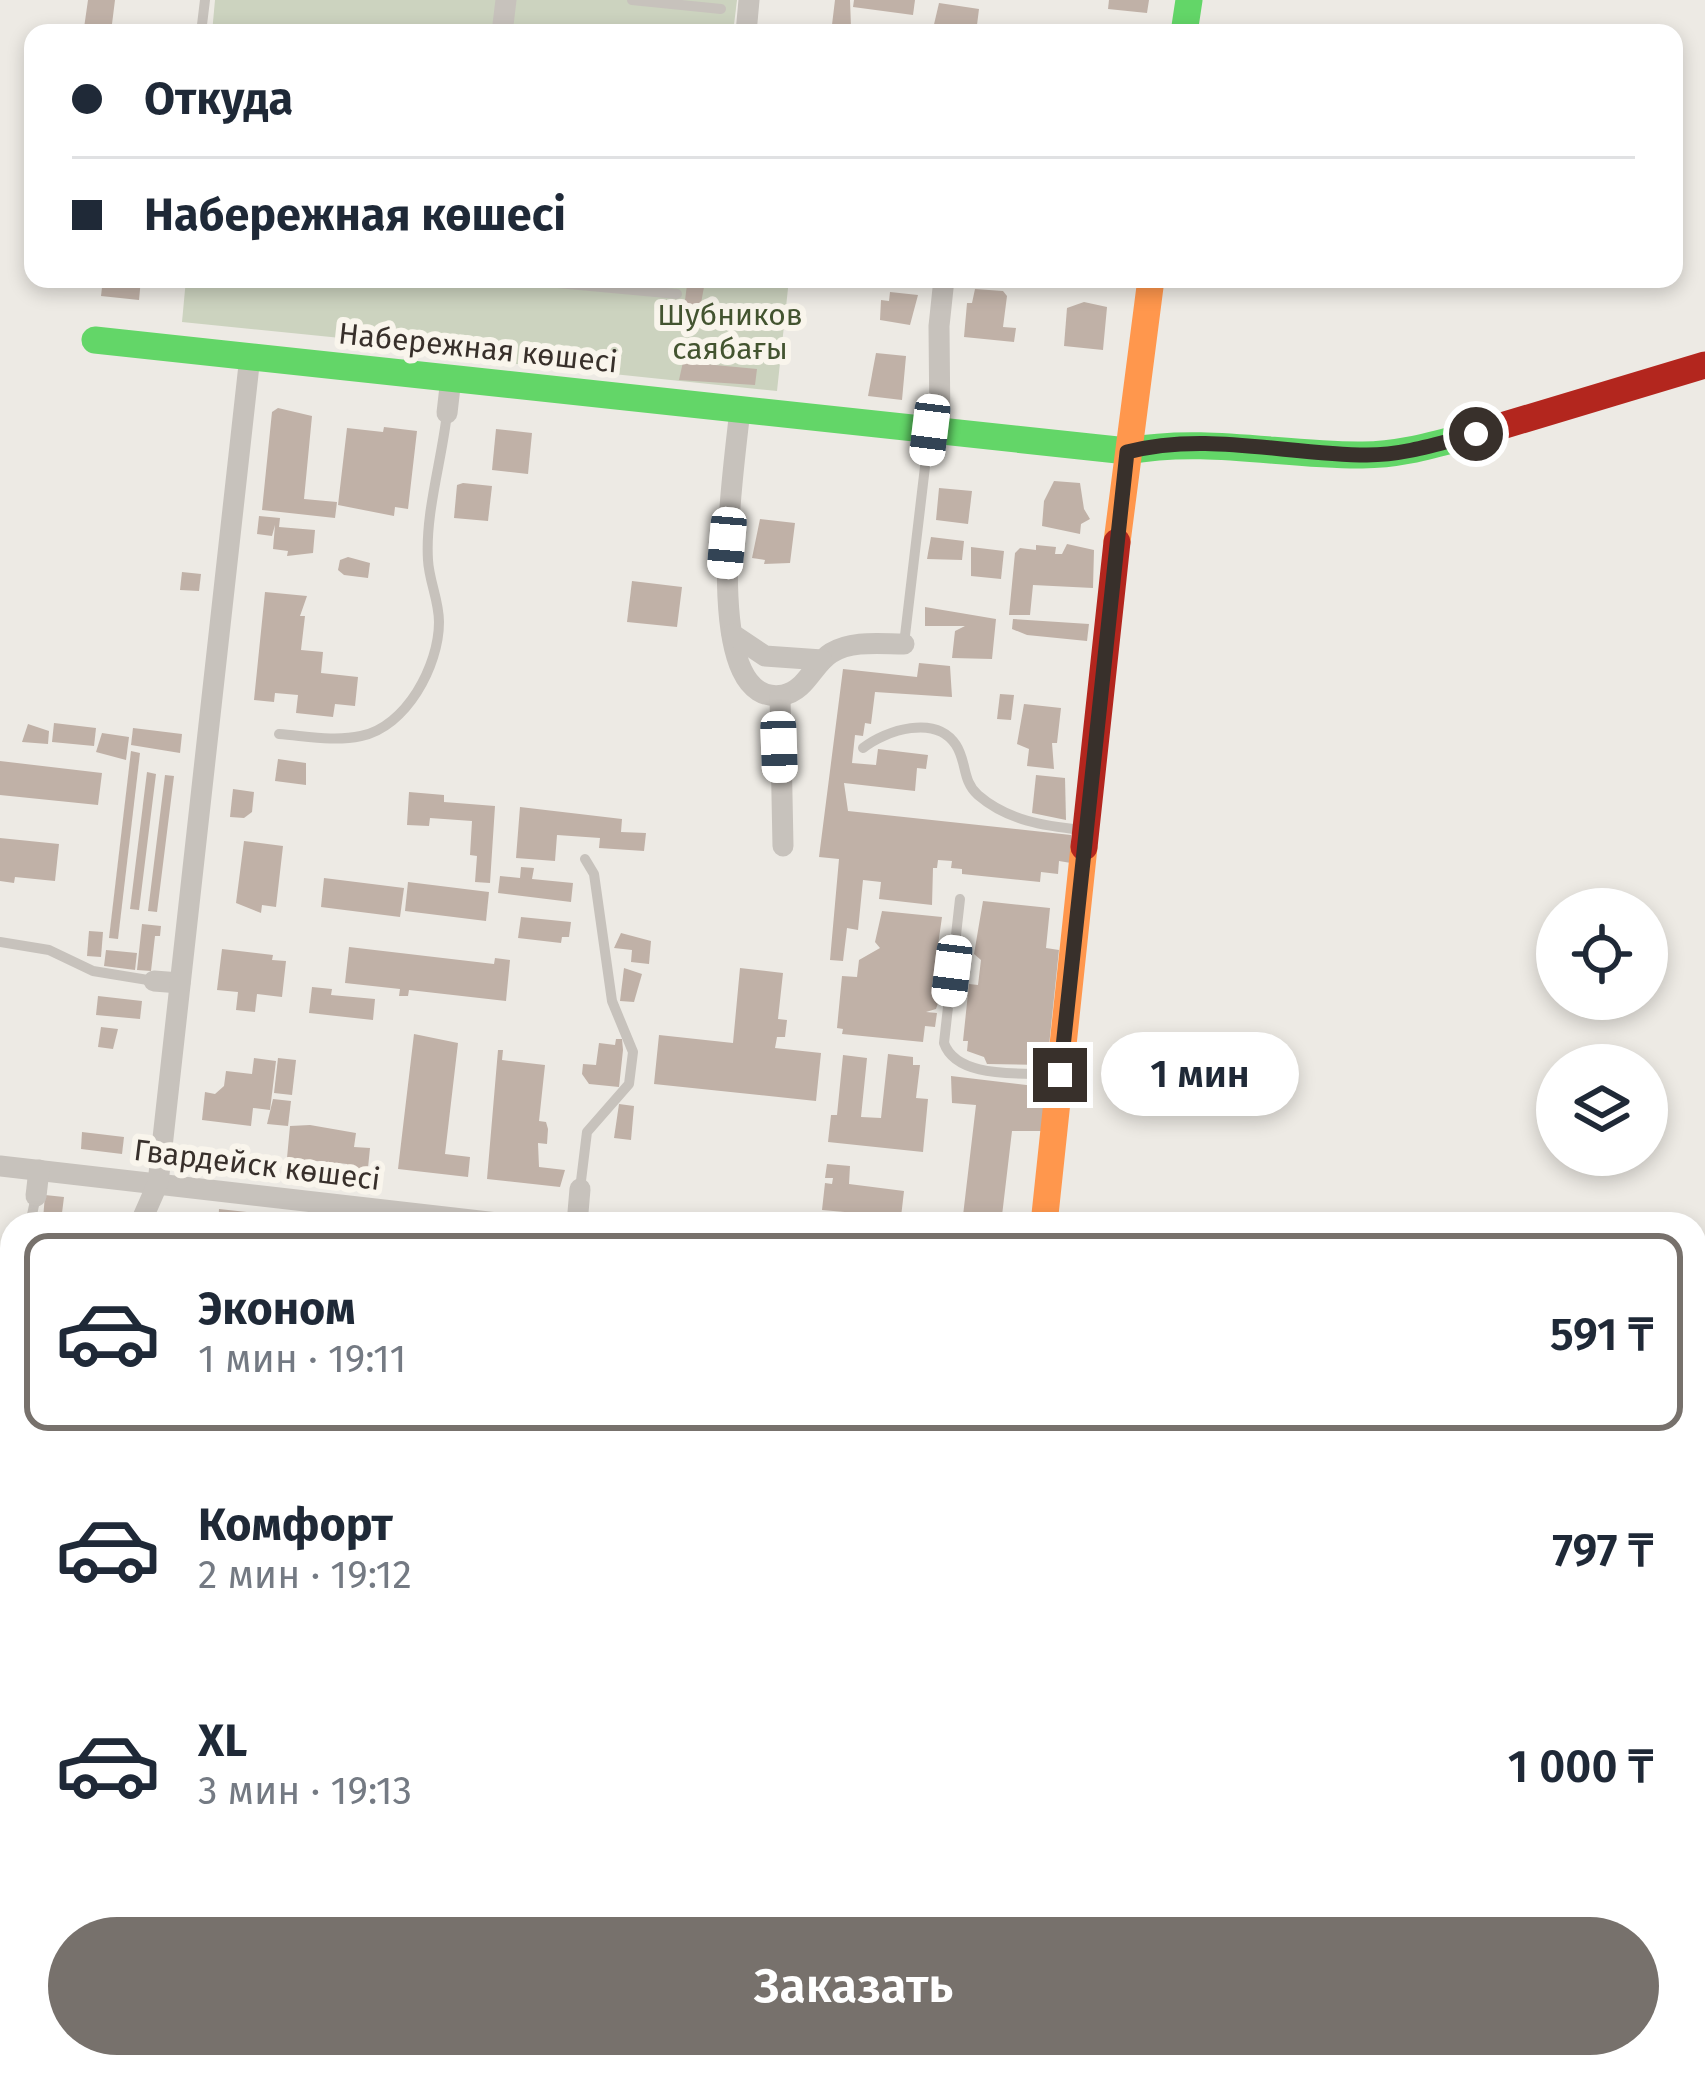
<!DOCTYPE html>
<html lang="ru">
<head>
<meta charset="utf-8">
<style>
  :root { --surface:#fff; --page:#f6f6f7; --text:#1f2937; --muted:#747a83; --line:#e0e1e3; --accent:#77716c }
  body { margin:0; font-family:"Fira Sans",sans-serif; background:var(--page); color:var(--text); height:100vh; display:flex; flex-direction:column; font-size:45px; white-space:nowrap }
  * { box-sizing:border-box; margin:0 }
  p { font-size:39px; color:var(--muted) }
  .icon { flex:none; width:66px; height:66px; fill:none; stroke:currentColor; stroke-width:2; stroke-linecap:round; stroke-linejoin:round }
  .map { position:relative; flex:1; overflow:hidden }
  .sheet { position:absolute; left:0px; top:1212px; width:1707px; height:867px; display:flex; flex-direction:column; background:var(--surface); border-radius:36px 36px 0 0; box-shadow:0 6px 18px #0003 }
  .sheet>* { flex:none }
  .guide { position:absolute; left:24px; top:24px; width:1659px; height:264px; border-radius:24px; box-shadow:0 6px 18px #0003; display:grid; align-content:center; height:264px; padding:0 48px; background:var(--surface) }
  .tools { position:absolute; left:1536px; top:888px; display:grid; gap:24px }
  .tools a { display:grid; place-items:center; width:132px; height:132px; border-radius:50%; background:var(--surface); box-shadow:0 6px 18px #0003; font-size:60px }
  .end { position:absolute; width:54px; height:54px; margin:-27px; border:15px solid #38302b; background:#fff; box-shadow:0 0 0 6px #fff }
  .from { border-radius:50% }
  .bubble { position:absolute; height:84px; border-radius:42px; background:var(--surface); box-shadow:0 6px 18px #0003; font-size:39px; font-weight:600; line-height:84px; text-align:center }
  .car { position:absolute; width:36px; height:72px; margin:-36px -18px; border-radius:15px; box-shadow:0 0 9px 3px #0007; background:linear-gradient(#fff 24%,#345 0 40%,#fff 0 76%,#345 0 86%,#fff 0) }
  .guide b { display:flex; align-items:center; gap:42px; height:114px; font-size:45px }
  .guide b+b { border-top:3px solid var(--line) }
  .guide i { width:30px; height:30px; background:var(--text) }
  ul { padding:21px 0 0; list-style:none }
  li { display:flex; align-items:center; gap:36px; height:198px; margin:0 24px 18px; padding:0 24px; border:6px solid transparent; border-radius:24px }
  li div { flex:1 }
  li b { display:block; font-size:45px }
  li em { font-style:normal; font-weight:600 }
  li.selected { border-color:var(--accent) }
  li>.icon { width:108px; height:108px; stroke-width:1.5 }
  .primary-button { display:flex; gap:24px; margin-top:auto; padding:24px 48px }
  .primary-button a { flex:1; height:138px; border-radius:72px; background:var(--accent); color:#fff; font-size:48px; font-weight:600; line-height:138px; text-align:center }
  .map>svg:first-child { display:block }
  .green { fill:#ccd3bf }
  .building { fill:#c0b1a7 }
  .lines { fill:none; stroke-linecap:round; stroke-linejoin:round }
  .path { stroke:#c0bbb5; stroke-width:3; stroke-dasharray:6 6; stroke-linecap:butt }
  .lane { stroke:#c7c2bc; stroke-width:10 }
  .street { stroke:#c7c2bc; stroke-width:21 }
  .fast { stroke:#63d668; stroke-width:27 }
  .slow { stroke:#ff974d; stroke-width:27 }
  .jam { stroke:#b3261e; stroke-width:27 }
  .route { stroke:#38302b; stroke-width:15 }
  .labels { text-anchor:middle; stroke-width:12; stroke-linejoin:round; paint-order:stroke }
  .park-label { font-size:30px; fill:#435430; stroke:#f9f5ec }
  .street-label { font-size:30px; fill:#38302b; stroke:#f9f5ec }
</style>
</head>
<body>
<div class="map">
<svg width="1705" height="2077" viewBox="0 0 1705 2077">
  <rect width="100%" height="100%" fill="#edeae4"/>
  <g class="green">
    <polygon points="215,0 737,0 733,33 212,33"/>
    <polygon points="186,279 789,279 777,391 460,358 460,350 182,322"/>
  </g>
  <g class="building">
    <polygon points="88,0 115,0 111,32 84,28"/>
    <polygon points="835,0 850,0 851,27 877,33 831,33"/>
    <polygon points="854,0 915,0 913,15 853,7"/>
    <polygon points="1109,0 1149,0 1147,13 1108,9"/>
    <polygon points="939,3 979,9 976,33 932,33"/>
    <polygon points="103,279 141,279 139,300 101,296"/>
    <polygon points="687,285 704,287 697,325 682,323"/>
    <polygon points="975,289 1003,291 1007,296 1003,327 1016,328 1014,342 964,337 967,303 972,303"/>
    <polygon points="890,292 918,295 910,325 880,320 881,300 889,301"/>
    <polygon points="1084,302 1107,307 1103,350 1064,346 1067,308"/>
    <polygon points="876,353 906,356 902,400 868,396"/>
    <polygon points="683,362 757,369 755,385 679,380"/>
    <polygon points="278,408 312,416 304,499 337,502 335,518 262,510 272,412"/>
    <polygon points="384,427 417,431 408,509 395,507 394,516 338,505 347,428 383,432"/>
    <polygon points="496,429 532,433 528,474 492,470"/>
    <polygon points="1054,481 1080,483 1084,509 1090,519 1081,524 1080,534 1042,526 1044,501"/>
    <polygon points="463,483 492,486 488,521 454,518 457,485"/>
    <polygon points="939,488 972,491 968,524 936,520"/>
    <polygon points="259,516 280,518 279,527 315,530 313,553 287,556 288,551 273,549 275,525 272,536 257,534"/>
    <polygon points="760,519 795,523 790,563 764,564 765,560 752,558"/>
    <polygon points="931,537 964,541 962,560 927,559"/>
    <polygon points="1067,544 1094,550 1093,588 1033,585 1030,615 1009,615 1015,553 1020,548 1036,550 1036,545 1056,547 1055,554 1062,554"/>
    <polygon points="971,547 1004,551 1001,579 971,576"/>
    <polygon points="348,557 370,563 368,578 344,575 338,570 340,560"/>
    <polygon points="182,572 201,574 199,591 180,590"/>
    <polygon points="632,581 682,587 677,627 627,622"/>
    <polygon points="265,592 307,596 300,616 305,616 301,650 323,652 321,673 358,677 355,706 335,704 333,717 296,713 298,695 275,693 274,702 254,700"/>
    <polygon points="925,607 996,619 992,659 952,658 955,631 965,626 925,626"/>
    <polygon points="1013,619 1089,624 1087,641 1027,635 1012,629"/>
    <polygon points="919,663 950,666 952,697 875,692 871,724 865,723 863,736 855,735 852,763 876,765 878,749 928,755 926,769 917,768 915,791 844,783 848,811 1071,835 1071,863 1059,861 1058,874 1041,872 1040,882 962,874 962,869 951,868 952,861 938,860 937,868 933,868 932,905 879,899 881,882 863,880 858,930 847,928 843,961 830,960 839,859 819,857 843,669 917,677"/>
    <polygon points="1000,694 1014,695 1011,720 997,719"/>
    <polygon points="1024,704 1061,708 1057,743 1052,743 1054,769 1027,766 1029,749 1017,744"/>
    <polygon points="54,723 96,728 94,746 52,742"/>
    <polygon points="28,724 49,731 48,744 22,742"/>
    <polygon points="133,728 182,734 180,753 131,745"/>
    <polygon points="102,733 129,737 126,760 96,752"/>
    <polygon points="131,751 140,753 118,939 109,938"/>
    <polygon points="278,759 306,763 306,785 275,781"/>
    <polygon points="0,761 102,773 98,805 0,795"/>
    <polygon points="147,772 156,774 139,910 130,909"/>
    <polygon points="165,775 174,776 157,912 148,911"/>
    <polygon points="1036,775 1065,778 1066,820 1032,813"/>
    <polygon points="233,789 254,792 252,812 244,818 230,817"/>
    <polygon points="409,792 444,795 444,802 495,806 490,883 475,882 477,856 470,855 472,821 430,818 429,826 407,825"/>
    <polygon points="520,807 622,819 621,832 646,833 644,851 599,848 600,838 557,835 555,861 516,858"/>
    <polygon points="0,838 59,844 55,881 15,877 14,883 0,881"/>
    <polygon points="244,841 283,846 276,907 262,905 261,913 236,903"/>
    <polygon points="521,867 534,868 532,879 573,883 571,902 498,893 500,876 520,878"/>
    <polygon points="324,878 404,888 400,917 321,907"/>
    <polygon points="408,882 489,892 486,921 405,911"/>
    <polygon points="983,901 1050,908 1046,948 1059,950 1047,1065 987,1064 984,1057 967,1051 968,1041 963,1041 969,984 978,985 981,960 974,954"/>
    <polygon points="882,911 942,917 932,987 941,988 939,1000 936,1009 926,1012 937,1013 935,1027 925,1026 923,1042 842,1034 843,1029 837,1028 842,976 857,977 859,960 880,948 875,942"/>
    <polygon points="521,917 571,922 569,937 562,937 561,943 518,938"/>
    <polygon points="142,924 161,926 160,936 155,936 151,971 137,970"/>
    <polygon points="89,931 103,932 101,957 87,956"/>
    <polygon points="621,933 651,941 649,964 631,962 632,950 614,948"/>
    <polygon points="349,947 494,964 495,958 510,960 506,1001 409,990 408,996 399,996 400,989 345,983"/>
    <polygon points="222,949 273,955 272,960 286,961 282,997 257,994 255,1012 236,1010 238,992 217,990"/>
    <polygon points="106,950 137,953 135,970 104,966"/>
    <polygon points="624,968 642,974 634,1002 620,1001"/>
    <polygon points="740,968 783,973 778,1019 787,1020 785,1037 777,1037 775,1048 821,1053 816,1101 654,1084 659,1035 733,1043"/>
    <polygon points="312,987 332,989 331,995 375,999 373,1020 309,1013"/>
    <polygon points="98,996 142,1001 140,1019 96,1015"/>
    <polygon points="101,1027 118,1029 113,1049 98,1047"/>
    <polygon points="414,1034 458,1043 445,1154 470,1157 468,1177 398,1169"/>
    <polygon points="616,1039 622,1039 623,1050 619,1087 589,1084 582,1074 583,1064 596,1065 599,1043 615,1045"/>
    <polygon points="498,1050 503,1050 502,1060 545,1065 539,1121 546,1122 548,1129 547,1144 538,1143 539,1167 565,1170 560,1187 487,1179"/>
    <polygon points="888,1054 913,1057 913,1065 920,1065 916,1098 928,1099 923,1152 828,1142 831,1115 837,1115 843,1055 867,1058 861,1117 881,1118"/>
    <polygon points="254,1058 276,1061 270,1110 253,1108 251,1126 202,1120 205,1092 215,1094 224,1086 226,1071 252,1074"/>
    <polygon points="278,1058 296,1060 292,1095 274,1093"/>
    <polygon points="951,1076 1043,1087 1044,1131 1012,1131 1001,1224 962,1224 976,1105 952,1103"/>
    <polygon points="273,1099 291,1101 288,1126 267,1124"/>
    <polygon points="619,1104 634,1106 631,1140 614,1138"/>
    <polygon points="310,1125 356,1133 354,1147 370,1148 367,1178 347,1176 347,1164 287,1158 290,1126"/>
    <polygon points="82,1132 124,1137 122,1154 81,1149"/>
    <polygon points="827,1164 850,1166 849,1184 904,1191 901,1217 822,1210 825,1183 832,1184 833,1178 825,1178"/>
    <polygon points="45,1195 64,1197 61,1221 43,1219"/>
    <polygon points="219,1209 330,1221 330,1224 218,1224"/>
    <polygon points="12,1660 12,1706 3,1703 5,1694 0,1693 0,1682 4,1683"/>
    <polygon points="2,1722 12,1725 9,1846 0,1843 4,1794 0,1780 7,1753 0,1751"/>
    <polygon points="324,2067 357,2067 355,2077 323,2077"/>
    <polygon points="439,2067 529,2067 528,2077 438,2077"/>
  </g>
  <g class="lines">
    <g class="path">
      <polyline points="1254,2067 1265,2077"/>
      <polyline points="1103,2077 1115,2067"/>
    </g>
    <g class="lane">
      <polyline points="632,0 721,9"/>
      <polyline points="201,33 205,0"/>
      <polyline points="514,279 677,294"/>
      <polyline points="904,644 929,433"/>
      <path d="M279,734c27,2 55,8 82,2 45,-9 78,-70 78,-114 0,-22 -10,-41 -11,-62 -3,-47 14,-100 19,-147"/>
      <path d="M863,748c23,-18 73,-34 93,-3 11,17 6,36 22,50 30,26 67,31 104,35"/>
      <path d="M960,899l-16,144c13,37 79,29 113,32"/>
      <polyline points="0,942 49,950 93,971 154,981"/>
      <polyline points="580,1189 587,1132 629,1084 633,1052 612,1001 594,874 585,859"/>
      <polyline points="30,1224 36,1196"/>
      <polyline points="0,1280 12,1256"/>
      <polyline points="0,1576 12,1565"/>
      <polyline points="428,2077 429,2067"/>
    </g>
    <g class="street">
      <polyline points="502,33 506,0"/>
      <polyline points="746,33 749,0"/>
      <path d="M740,409c-4,45 -44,302 43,286 23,-4 30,-31 48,-42 21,-13 50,-9 73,-9"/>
      <polyline points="447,413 451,378"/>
      <polyline points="940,431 939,326 944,279"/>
      <polyline points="732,634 765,656 822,660"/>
      <polyline points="780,696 783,846"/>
      <polyline points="154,981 180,983"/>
      <polyline points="0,1166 506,1224"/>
      <polyline points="36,1196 39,1170"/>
      <polyline points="140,1224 158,1183 250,356"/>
      <polyline points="577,1224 580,1189"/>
      <polyline points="0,2062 12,2064"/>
      <polyline points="48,2077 49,2067"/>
    </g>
    <g class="fast">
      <polyline points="1184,33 1189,0"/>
      <path d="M95,340l1032,111c78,-14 152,4 231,4 45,1 84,-13 127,-24"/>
      <polyline points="0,1977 12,1978"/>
      <polyline points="878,2067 952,2073"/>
    </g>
    <g class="slow">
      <polyline points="1117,542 1151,279"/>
      <polyline points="1044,1224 1084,847"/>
    </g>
    <g class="jam">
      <polyline points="1485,431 1705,365"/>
      <polyline points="1084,847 1117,542"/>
    </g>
  </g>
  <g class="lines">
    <path class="route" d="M1060,1075l67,-623c79,-21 161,3 240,3 38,0 73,-12 109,-21"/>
  </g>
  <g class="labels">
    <g class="park-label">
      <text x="730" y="325">Шубников<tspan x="730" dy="34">саябағы</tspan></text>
    </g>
    <g class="street-label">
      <text transform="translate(478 348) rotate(6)" y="10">Набережная көшесі</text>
      <text transform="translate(257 1165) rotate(7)" y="10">Гвардейск көшесі</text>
    </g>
  </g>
</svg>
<div class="tools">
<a><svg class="icon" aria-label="locate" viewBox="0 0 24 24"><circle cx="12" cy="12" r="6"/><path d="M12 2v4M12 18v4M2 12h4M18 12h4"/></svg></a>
<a><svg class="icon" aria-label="layers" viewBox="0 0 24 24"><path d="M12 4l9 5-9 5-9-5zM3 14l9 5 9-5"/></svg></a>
</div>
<i class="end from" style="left:1476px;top:434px"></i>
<i class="end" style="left:1060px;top:1075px"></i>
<div class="bubble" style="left:1101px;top:1032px;width:198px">1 мин</div>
<i class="car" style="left:930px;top:430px;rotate:187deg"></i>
<i class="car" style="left:727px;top:543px;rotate:185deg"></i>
<i class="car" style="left:779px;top:747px;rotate:178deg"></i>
<i class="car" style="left:952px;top:971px;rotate:187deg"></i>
<div class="guide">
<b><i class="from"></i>Откуда</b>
<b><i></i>Набережная көшесі</b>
</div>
<section class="sheet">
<ul>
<li class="selected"><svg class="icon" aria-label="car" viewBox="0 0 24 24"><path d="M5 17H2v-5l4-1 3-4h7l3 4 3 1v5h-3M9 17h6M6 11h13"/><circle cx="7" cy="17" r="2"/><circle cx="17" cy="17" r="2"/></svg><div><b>Эконом</b><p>1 мин · 19:11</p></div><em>591 ₸</em></li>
<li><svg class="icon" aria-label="car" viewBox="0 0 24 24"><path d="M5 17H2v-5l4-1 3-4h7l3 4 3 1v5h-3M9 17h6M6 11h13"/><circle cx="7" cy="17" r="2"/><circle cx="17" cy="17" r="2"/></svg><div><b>Комфорт</b><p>2 мин · 19:12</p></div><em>797 ₸</em></li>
<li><svg class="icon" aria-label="car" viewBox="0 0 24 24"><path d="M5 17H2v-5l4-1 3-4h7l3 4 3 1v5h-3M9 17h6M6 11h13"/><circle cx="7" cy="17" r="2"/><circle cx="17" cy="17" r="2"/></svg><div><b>XL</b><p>3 мин · 19:13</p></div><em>1 000 ₸</em></li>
</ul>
<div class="primary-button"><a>Заказать</a></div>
</section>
</div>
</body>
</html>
